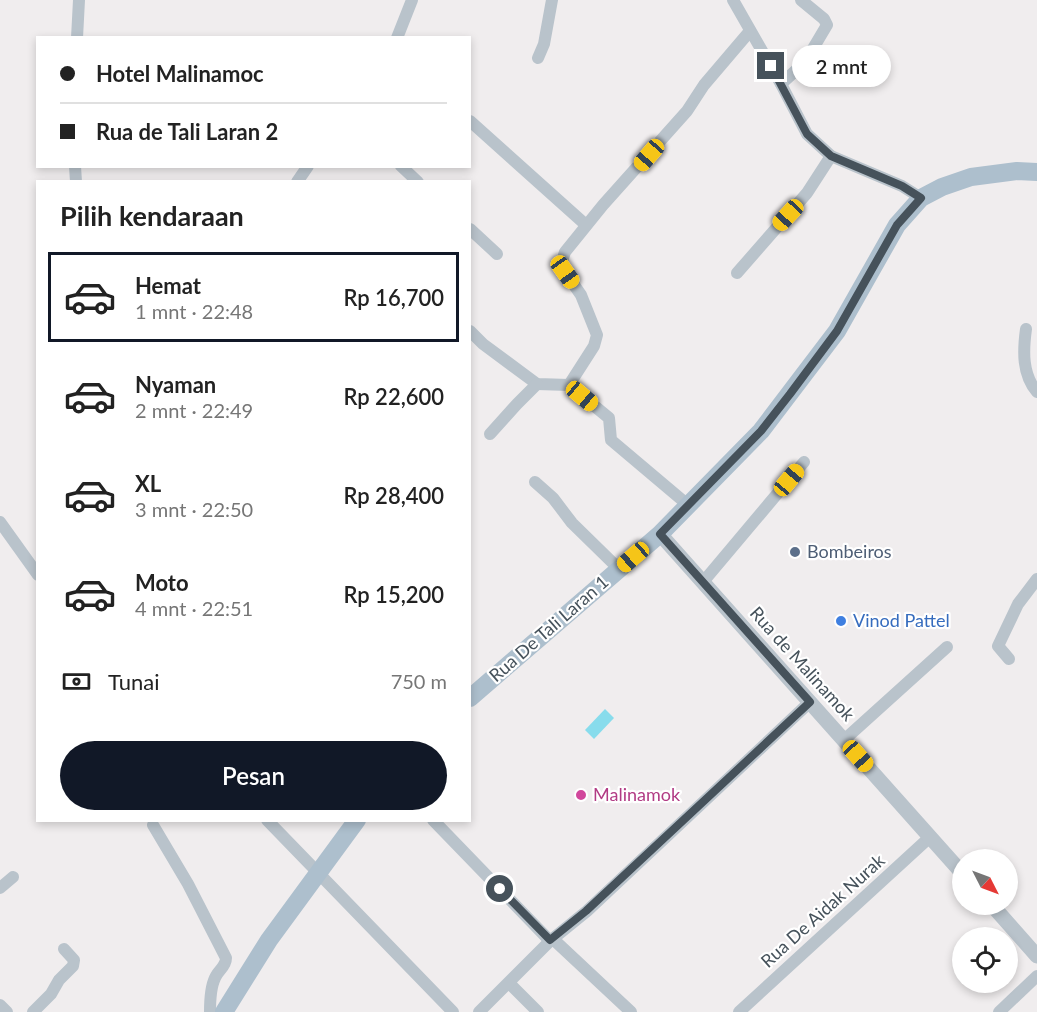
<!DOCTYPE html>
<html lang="id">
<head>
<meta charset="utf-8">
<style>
  :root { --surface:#fff; --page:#f2f2f2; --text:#222; --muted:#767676; --line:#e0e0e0; --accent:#111827 }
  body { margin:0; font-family:Lato,sans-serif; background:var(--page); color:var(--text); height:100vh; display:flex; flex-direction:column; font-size:22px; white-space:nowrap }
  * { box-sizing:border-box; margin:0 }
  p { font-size:20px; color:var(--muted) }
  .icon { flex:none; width:33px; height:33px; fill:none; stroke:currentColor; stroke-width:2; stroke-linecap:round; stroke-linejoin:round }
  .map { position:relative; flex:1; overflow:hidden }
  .sheet { position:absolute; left:36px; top:180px; width:435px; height:642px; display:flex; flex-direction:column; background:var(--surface); border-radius:0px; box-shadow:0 3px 9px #0003 }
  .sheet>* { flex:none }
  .hud { position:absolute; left:36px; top:36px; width:435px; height:132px; border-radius:0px; box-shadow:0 3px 9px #0003; display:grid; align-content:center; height:132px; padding:0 24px; background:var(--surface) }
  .needle { width:39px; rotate:132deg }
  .controls { position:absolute; left:952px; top:849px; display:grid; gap:12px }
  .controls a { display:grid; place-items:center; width:66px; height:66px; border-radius:50%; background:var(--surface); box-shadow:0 3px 9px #0003; font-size:30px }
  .end { position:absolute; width:27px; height:27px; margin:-14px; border:8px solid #46525b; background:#fff; box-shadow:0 0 0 3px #fff }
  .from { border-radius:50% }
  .bubble { position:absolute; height:42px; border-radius:21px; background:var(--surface); box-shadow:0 3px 9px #0003; font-size:20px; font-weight:600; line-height:42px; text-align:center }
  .car { position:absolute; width:18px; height:36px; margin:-18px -9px; border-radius:8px; box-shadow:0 0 4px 2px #0007; background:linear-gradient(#f5c518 24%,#345 0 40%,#f5c518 0 76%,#345 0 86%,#f5c518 0) }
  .hud b { display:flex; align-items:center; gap:21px; height:57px; font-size:22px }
  .hud b+b { border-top:2px solid var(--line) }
  .hud i { width:15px; height:15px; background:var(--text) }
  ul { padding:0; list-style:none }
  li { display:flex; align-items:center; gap:18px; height:90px; margin:0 12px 9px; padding:0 12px; border:3px solid transparent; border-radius:0px }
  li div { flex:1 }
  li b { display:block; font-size:22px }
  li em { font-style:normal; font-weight:600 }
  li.current { border-color:var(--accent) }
  li>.icon { width:54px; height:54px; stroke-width:1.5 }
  h2 { padding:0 24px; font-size:27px; line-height:72px }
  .pay { display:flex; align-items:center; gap:15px; height:66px; padding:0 24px; font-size:22px }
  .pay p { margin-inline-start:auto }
  .button { display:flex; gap:12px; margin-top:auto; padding:12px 24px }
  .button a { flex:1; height:69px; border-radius:36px; background:var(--accent); color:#fff; font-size:24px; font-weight:600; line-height:69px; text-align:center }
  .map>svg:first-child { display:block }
  .water { fill:#88dcec }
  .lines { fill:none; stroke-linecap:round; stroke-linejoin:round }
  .minor { stroke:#b9c3cb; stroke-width:12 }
  .tertiary { stroke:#b9c3cb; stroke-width:15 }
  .primary { stroke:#adbfcd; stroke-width:18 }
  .route { stroke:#46525b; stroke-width:8 }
  .service-dot { fill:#5c6f8a; stroke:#fff; stroke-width:2 }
  .shop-dot { fill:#3f7fe0; stroke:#fff; stroke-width:2 }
  .hotel-dot { fill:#d1479c; stroke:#fff; stroke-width:2 }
  .labels { text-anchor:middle; stroke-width:4.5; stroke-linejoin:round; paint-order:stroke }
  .service-label { font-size:18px; fill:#4e5e75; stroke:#fff; text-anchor:start }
  .shop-label { font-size:18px; fill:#366cbe; stroke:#fff; text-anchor:start }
  .street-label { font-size:18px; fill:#46525b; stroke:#fff }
  .hotel-label { font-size:18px; fill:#b23c85; stroke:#fff; text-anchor:start }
</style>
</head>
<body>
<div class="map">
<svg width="1037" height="1012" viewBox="0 0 1037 1012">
  <rect width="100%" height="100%" fill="#f0edee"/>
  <polygon class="water" points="605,709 614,718 594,739 585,730"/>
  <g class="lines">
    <g class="minor">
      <polyline points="733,0 781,84 807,134 831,156 902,186 921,198"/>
      <polyline points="77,38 79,0"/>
      <polyline points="397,38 412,0"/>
      <polyline points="538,58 544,44 552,0"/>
      <polyline points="781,84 805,62 827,25 824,19 801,0"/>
      <polyline points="470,121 586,225"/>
      <polyline points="75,166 76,182"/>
      <polyline points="401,166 418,182"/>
      <polyline points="297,182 308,166"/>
      <polyline points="470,229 497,254"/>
      <polyline points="737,273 807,193 831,156"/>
      <path d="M1026,329c-3,22 -4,45 11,63"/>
      <polyline points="470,331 483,344 537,384 569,385"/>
      <polyline points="490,434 517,404 537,384"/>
      <polyline points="535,482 553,498 572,523 619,569"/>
      <polyline points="688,505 611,440 609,418 569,385 594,346 597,335 581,295 565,272 562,261 565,252 603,205 687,111 704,85 750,31"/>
      <polyline points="0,522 38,575"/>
      <polyline points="703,582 804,462"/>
      <polyline points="1009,659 998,646 1018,604 1037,579"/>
      <polyline points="844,740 947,647"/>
      <polyline points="267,820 453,1012"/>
      <polyline points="433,820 550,941"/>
      <path d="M153,825l35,59 38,74c0,9 -8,12 -11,20 -5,10 -5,24 -5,34"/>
      <polyline points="0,888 13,877"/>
      <polyline points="553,939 631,1012"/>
      <polyline points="509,983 538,1012"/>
      <polyline points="0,1005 7,1012"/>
      <polyline points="33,1012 51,994 59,980 73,966 74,960 64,949"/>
      <polyline points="479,1012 550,941 587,911 810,702"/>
      <polyline points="739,1012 930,837"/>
      <polyline points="999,1012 1037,976"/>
    </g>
    <g class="tertiary">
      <polyline points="660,534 963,874"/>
      <polyline points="991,904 1037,956"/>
    </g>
    <g class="primary">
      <polyline points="470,698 660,534 761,431 837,331 897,225 921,198 942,187 971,177 1017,171 1037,172"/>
      <polyline points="224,1012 269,940 357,820"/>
    </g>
  </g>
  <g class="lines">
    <polyline class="route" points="500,889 550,940 586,911 810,702 660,534 761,431 790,394 837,331 897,225 921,198 902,186 831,156 807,134 771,66"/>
  </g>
  <circle class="service-dot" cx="795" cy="552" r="6"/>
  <circle class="shop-dot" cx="841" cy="621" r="6"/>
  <circle class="hotel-dot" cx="581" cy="795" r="6"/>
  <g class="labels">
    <g class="service-label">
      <text x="807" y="558">Bombeiros</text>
    </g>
    <g class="shop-label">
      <text x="853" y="627">Vinod Pattel</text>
    </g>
    <g class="street-label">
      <text transform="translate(549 629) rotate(-41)" y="6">Rua De Tali Laran 1</text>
      <text transform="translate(802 664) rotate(48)" y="6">Rua de Malinamok</text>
      <text transform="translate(823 911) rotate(-42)" y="6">Rua De Aidak Nurak</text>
    </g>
    <g class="hotel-label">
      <text x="593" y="801">Malinamok</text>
    </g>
  </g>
</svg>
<div class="controls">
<a><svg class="needle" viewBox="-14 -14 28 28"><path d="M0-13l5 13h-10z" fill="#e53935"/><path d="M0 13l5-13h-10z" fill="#767676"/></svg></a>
<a><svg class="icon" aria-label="locate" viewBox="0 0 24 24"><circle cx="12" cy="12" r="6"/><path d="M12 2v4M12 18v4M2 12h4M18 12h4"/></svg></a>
</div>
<i class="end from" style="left:500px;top:889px"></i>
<i class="end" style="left:771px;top:66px"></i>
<div class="bubble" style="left:792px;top:45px;width:99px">2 mnt</div>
<i class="car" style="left:649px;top:155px;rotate:221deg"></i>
<i class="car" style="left:788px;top:215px;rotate:223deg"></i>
<i class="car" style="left:565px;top:272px;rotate:145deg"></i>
<i class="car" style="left:582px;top:396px;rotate:130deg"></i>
<i class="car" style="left:789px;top:480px;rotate:40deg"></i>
<i class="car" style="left:633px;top:557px;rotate:229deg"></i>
<i class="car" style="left:858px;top:756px;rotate:138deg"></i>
<div class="hud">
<b><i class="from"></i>Hotel Malinamoc</b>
<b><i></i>Rua de Tali Laran 2</b>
</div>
<section class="sheet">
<h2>Pilih kendaraan</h2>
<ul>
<li class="current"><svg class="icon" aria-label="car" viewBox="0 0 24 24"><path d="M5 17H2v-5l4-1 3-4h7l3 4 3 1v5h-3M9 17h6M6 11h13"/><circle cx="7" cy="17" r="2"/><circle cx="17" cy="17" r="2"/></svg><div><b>Hemat</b><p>1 mnt · 22:48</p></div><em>Rp 16,700</em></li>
<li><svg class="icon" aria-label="car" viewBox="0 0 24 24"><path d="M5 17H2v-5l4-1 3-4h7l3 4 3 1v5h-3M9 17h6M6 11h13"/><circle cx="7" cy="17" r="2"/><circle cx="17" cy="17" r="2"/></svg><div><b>Nyaman</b><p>2 mnt · 22:49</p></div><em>Rp 22,600</em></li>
<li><svg class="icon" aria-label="car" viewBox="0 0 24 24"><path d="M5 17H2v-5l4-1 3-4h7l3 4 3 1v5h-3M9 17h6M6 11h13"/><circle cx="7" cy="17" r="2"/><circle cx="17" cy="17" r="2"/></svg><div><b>XL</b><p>3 mnt · 22:50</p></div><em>Rp 28,400</em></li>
<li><svg class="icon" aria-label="car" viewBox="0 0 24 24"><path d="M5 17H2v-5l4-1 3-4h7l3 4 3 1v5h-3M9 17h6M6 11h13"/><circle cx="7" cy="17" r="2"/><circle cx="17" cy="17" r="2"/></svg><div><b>Moto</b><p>4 mnt · 22:51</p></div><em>Rp 15,200</em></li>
</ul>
<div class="pay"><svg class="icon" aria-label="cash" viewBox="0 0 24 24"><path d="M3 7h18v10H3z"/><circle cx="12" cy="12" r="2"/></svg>Tunai<p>750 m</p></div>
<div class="button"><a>Pesan</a></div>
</section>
</div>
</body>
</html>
